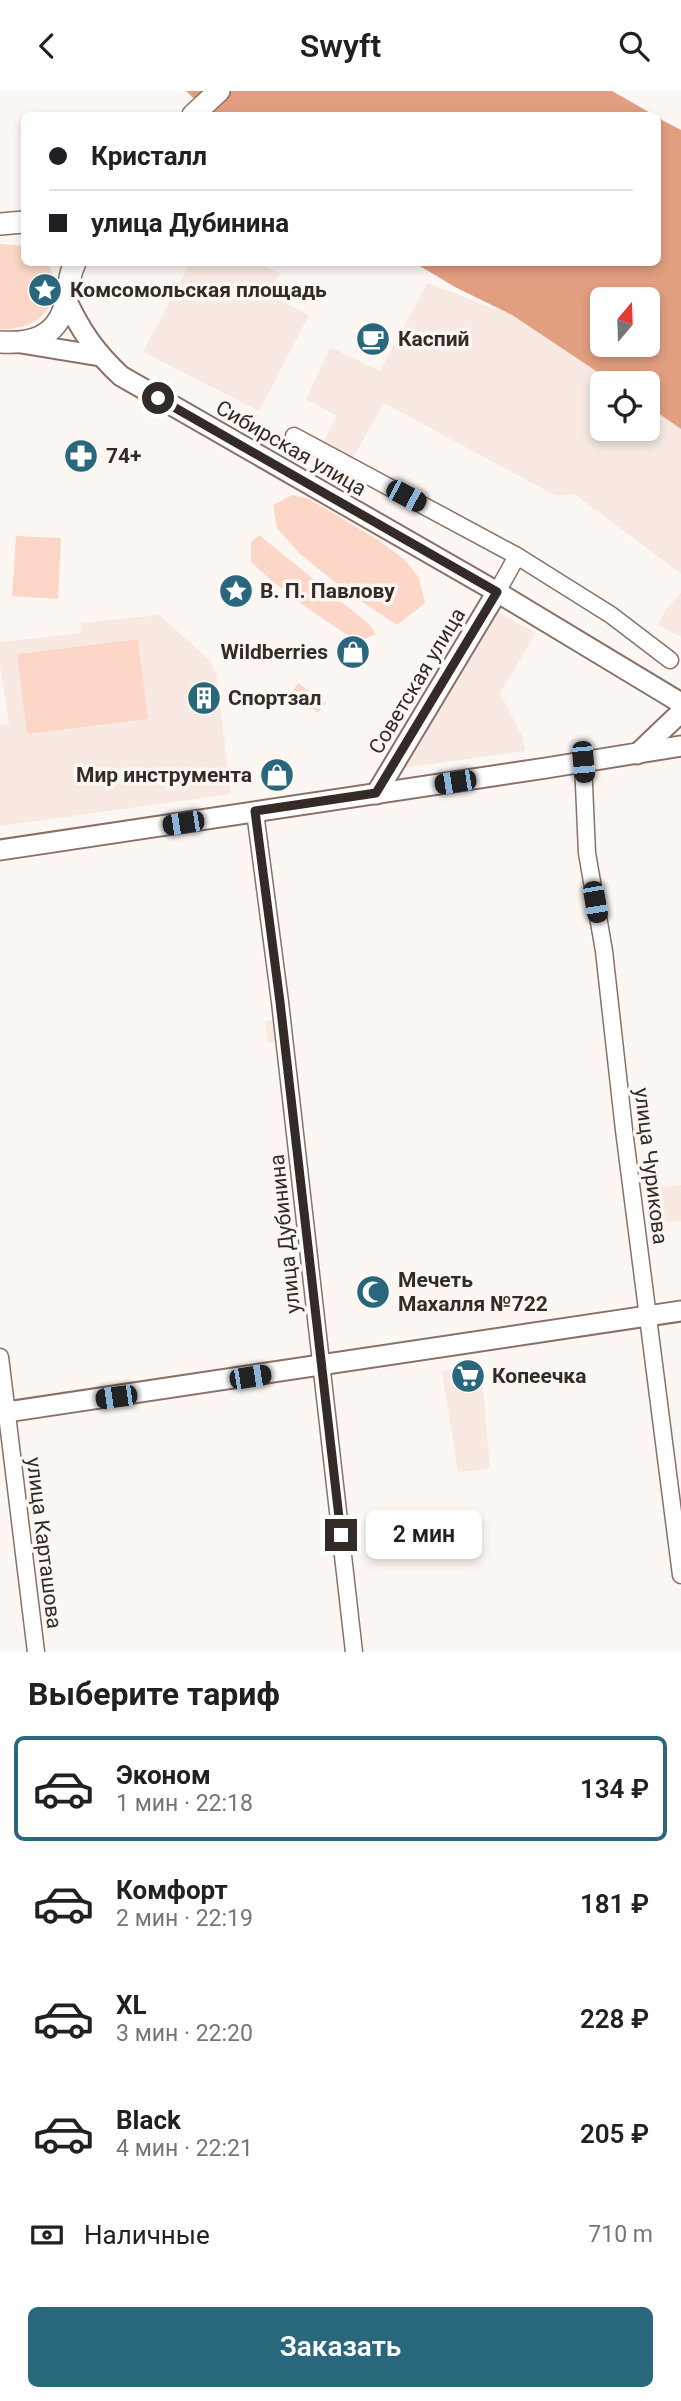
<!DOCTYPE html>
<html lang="ru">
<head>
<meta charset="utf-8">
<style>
  :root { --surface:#fff; --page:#f6f6f6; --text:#202124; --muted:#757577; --line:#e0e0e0; --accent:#29677d }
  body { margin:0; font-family:Roboto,sans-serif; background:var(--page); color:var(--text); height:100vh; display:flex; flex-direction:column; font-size:26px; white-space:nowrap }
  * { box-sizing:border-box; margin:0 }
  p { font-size:23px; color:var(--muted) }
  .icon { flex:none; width:38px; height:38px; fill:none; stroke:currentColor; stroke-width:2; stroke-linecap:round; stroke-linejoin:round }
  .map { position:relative; height:1561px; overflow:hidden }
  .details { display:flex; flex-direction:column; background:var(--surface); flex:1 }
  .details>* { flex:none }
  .top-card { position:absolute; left:21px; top:21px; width:640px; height:154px; border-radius:10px; box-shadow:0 4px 10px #0003; display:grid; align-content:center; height:154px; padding:0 28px; background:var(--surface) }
  .needle { width:46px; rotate:19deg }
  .controls { position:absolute; left:590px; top:196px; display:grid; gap:14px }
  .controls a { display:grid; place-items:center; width:70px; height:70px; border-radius:10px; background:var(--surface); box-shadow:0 4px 10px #0003; font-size:35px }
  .end { position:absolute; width:32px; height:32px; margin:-16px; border:9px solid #352b26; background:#fff; box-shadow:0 0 0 4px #fff }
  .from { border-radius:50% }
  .bubble { position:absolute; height:49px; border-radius:10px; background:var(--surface); box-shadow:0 4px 10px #0003; font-size:23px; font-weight:600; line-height:49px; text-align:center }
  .car { position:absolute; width:21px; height:42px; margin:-21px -10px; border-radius:9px; box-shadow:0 0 5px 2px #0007; background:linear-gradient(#222 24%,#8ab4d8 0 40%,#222 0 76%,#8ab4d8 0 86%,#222 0) }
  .top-card b { display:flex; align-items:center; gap:24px; height:66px; font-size:26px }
  .top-card b+b { border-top:2px solid var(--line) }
  .top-card i { width:18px; height:18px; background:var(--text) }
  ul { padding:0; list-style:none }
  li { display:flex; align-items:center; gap:21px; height:105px; margin:0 14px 10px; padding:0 14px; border:4px solid transparent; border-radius:10px }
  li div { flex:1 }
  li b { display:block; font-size:26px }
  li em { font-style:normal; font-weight:600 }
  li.current { border-color:var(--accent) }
  li>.icon { width:63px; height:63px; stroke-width:1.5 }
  h2 { padding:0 28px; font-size:32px; line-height:84px }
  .pay { display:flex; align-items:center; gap:18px; height:77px; padding:0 28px; font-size:26px }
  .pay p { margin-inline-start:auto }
  .cta { display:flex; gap:14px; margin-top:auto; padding:14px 28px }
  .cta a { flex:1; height:80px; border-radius:10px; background:var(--accent); color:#fff; font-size:28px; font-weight:600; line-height:80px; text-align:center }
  header { display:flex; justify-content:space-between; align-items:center; height:91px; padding:0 28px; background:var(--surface); font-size:32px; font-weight:600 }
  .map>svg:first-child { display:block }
  .built { fill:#f8eae3 }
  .green { fill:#fcd7c7 }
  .water { fill:#e19e80; fill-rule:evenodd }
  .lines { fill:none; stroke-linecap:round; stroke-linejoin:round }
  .minor-casing { stroke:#8a7166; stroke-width:19 }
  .tertiary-casing { stroke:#8a7166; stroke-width:23 }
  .secondary-casing { stroke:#8a7166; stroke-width:24 }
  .minor { stroke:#fff; stroke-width:16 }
  .tertiary { stroke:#fff; stroke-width:19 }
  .secondary { stroke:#fff; stroke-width:21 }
  .route { stroke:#352b26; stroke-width:9 }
  .labels { text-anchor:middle; stroke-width:7; stroke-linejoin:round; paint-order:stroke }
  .poi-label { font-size:21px; font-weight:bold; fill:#352b26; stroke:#fdf7f4; text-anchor:start }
  .street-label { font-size:21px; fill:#352b26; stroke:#fdf7f4 }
</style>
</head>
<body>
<header><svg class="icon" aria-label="back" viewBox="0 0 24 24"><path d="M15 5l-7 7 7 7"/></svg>Swyft<svg class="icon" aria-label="search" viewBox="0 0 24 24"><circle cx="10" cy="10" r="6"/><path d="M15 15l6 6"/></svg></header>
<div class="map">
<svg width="681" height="1561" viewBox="0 0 681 1561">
  <rect width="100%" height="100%" fill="#fdf7f4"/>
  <g class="built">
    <polygon points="190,172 258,172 280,182 269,204 309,224 259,320 143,261"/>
    <polygon points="427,192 512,224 614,292 602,292 602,338 648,338 648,315 681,338 681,483 574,403 556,405 384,312 351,371 321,354 337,325 306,308 330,256 380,280"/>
    <polygon points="681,501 681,546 658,534 666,519"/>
    <polygon points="494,519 536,542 500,602 523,647 525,660 396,678"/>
    <polygon points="160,524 211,571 216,581 231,703 0,735 0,634 9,633 0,574 0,551 81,542 80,532"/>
    <polygon points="276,929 279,951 268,952 265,930"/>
    <polygon points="681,1094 681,1130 657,1132 653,1097"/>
    <polygon points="481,1274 490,1378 458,1381 442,1280"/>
  </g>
  <g class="green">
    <path d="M0,153l24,2v17h24c19,38 -7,68 -48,66z"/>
    <polygon points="292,404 309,408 378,449 405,469 419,487 425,512 397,534 350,503 300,463 277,437 273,414"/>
    <path d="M259,444l111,90 6,9 -18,8c-37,-24 -75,-49 -107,-80v-20z"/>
    <polygon points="16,445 61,447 58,508 12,505"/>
    <polygon points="138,548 148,628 27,643 17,563"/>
    <polygon points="298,592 326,612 318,622 291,603"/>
  </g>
  <g class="water">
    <polygon points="186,0 612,0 654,24 212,24"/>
    <path d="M658,27l23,12v299l-33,-23v-23h-34l-102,-68 -57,-28 -40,-24h243zM602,208h46v46h-46z"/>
  </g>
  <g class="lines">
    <g class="minor-casing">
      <g id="minor">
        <polyline points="294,345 517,465 611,524 670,569"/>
        <polyline points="497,501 517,465"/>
        <polyline points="583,671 587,762 604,860 624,1039 681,1484"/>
        <polyline points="255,721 280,911 354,1561"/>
        <polyline points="0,1266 36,1561"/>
      </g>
    </g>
    <g class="tertiary-casing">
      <g id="tertiary">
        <path d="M66,208c14,31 30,54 55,77l376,216 184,111"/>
        <polyline points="21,252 100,265"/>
        <polyline points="637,663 681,621"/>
        <polyline points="376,703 497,501"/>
        <polyline points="0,759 546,677 681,655"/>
        <polyline points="0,1322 681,1220"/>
      </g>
    </g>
    <g class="secondary-casing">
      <g id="secondary">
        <polyline points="193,24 219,0"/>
        <polyline points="0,133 24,131"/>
        <path d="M0,251c30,2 56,-4 65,-37 5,-15 2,-27 10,-42"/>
      </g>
    </g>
    <use href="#minor" class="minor"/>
    <use href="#tertiary" class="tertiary"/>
    <use href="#secondary" class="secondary"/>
  </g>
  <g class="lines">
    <polyline class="route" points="158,307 497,501 376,702 255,720 280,911 341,1444"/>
  </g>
  <defs>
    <g id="sight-disc" transform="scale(1.75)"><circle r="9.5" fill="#29677d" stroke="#fdf7f4"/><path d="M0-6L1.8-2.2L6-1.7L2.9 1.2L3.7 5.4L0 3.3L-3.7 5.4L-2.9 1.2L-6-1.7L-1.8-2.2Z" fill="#fff"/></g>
    <g id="cafe-disc" transform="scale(1.75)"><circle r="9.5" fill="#29677d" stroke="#fdf7f4"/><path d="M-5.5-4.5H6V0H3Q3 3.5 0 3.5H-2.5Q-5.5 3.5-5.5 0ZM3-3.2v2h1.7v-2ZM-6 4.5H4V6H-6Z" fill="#fff"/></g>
    <g id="pharmacy-disc" transform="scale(1.75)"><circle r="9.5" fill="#29677d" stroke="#fdf7f4"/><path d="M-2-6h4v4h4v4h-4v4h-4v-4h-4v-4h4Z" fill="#fff"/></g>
    <g id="shop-disc" transform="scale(1.75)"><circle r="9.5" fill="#29677d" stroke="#fdf7f4"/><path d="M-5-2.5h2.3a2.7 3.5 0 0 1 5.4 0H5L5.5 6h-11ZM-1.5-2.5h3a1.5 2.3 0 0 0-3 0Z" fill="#fff"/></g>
    <g id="building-disc" transform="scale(1.75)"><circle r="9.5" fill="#29677d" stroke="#fdf7f4"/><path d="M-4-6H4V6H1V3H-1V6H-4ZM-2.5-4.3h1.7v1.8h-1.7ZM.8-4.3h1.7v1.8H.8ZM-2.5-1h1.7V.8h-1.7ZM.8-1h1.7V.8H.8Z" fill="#fff"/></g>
    <g id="mosque-disc" transform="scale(1.75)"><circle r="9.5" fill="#29677d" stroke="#fdf7f4"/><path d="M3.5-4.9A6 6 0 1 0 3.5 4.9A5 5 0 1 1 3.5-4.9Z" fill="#fff"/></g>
    <g id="supermarket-disc" transform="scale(1.75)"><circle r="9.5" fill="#29677d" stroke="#fdf7f4"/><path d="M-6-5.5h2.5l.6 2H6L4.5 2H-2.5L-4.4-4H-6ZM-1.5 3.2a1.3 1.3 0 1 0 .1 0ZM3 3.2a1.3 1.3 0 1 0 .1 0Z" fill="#fff"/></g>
  </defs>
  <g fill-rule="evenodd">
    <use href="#sight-disc" x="45" y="199"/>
    <use href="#cafe-disc" x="373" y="248"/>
    <use href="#pharmacy-disc" x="81" y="365"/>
    <use href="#sight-disc" x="236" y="500"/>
    <use href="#shop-disc" x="353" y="561"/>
    <use href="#building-disc" x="204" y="607"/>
    <use href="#shop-disc" x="277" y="684"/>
    <use href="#mosque-disc" x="373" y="1201"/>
    <use href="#supermarket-disc" x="468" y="1285"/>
  </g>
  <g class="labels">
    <g class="poi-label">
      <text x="70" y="206">Комсомольская площадь</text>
      <text x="398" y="255">Каспий</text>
      <text x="106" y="372">74+</text>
      <text x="260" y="507">В. П. Павлову</text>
      <text x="328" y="568" text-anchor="end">Wildberries</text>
      <text x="228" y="614">Спортзал</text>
      <text x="252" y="691" text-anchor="end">Мир инструмента</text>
      <text x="398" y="1196">Мечеть<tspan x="398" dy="24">Махалля №722</tspan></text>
      <text x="492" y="1292">Копеечка</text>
    </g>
    <g class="street-label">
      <text transform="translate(291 357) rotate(30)" y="7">Сибирская улица</text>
      <text transform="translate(417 590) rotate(-59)" y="7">Советская улица</text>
      <text transform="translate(651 1075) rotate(83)" y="7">улица Чурикова</text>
      <text transform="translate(285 1143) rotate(-96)" y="7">улица Дубинина</text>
      <text transform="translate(44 1452) rotate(83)" y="7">улица Карташова</text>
    </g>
  </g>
</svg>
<div class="controls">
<a><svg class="needle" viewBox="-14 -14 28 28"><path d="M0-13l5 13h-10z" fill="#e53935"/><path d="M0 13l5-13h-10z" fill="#757577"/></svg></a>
<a><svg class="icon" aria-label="locate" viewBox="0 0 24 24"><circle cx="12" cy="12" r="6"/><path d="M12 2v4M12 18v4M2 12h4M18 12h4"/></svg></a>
</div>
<i class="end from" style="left:158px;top:307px"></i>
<i class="end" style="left:341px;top:1444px"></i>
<div class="bubble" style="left:366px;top:1419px;width:116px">2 мин</div>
<i class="car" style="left:406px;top:405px;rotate:118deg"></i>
<i class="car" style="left:583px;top:671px;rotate:175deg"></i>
<i class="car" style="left:455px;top:691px;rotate:261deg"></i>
<i class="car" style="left:183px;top:732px;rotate:261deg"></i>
<i class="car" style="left:595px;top:811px;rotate:170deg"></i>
<i class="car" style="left:250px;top:1286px;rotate:81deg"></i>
<i class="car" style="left:116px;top:1306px;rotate:262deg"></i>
<div class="top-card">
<b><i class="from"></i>Кристалл</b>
<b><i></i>улица Дубинина</b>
</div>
</div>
<section class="details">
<h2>Выберите тариф</h2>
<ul>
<li class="current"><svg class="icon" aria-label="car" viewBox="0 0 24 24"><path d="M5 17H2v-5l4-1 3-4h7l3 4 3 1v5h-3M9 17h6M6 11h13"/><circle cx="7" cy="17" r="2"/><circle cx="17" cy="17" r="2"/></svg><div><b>Эконом</b><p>1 мин · 22:18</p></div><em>134 ₽</em></li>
<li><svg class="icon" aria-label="car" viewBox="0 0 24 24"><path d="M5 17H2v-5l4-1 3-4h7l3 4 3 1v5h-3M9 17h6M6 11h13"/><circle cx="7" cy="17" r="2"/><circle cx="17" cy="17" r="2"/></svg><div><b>Комфорт</b><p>2 мин · 22:19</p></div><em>181 ₽</em></li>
<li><svg class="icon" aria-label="car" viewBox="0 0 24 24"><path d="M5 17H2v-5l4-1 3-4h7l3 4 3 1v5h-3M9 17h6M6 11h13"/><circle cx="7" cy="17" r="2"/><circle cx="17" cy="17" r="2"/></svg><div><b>XL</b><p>3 мин · 22:20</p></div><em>228 ₽</em></li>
<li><svg class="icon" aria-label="car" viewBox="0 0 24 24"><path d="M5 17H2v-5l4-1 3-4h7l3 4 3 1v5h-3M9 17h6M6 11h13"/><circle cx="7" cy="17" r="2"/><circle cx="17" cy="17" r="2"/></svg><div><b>Black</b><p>4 мин · 22:21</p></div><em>205 ₽</em></li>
</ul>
<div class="pay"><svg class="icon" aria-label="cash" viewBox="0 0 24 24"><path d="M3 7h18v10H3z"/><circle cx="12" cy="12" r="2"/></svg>Наличные<p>710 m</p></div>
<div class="cta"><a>Заказать</a></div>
</section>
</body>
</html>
